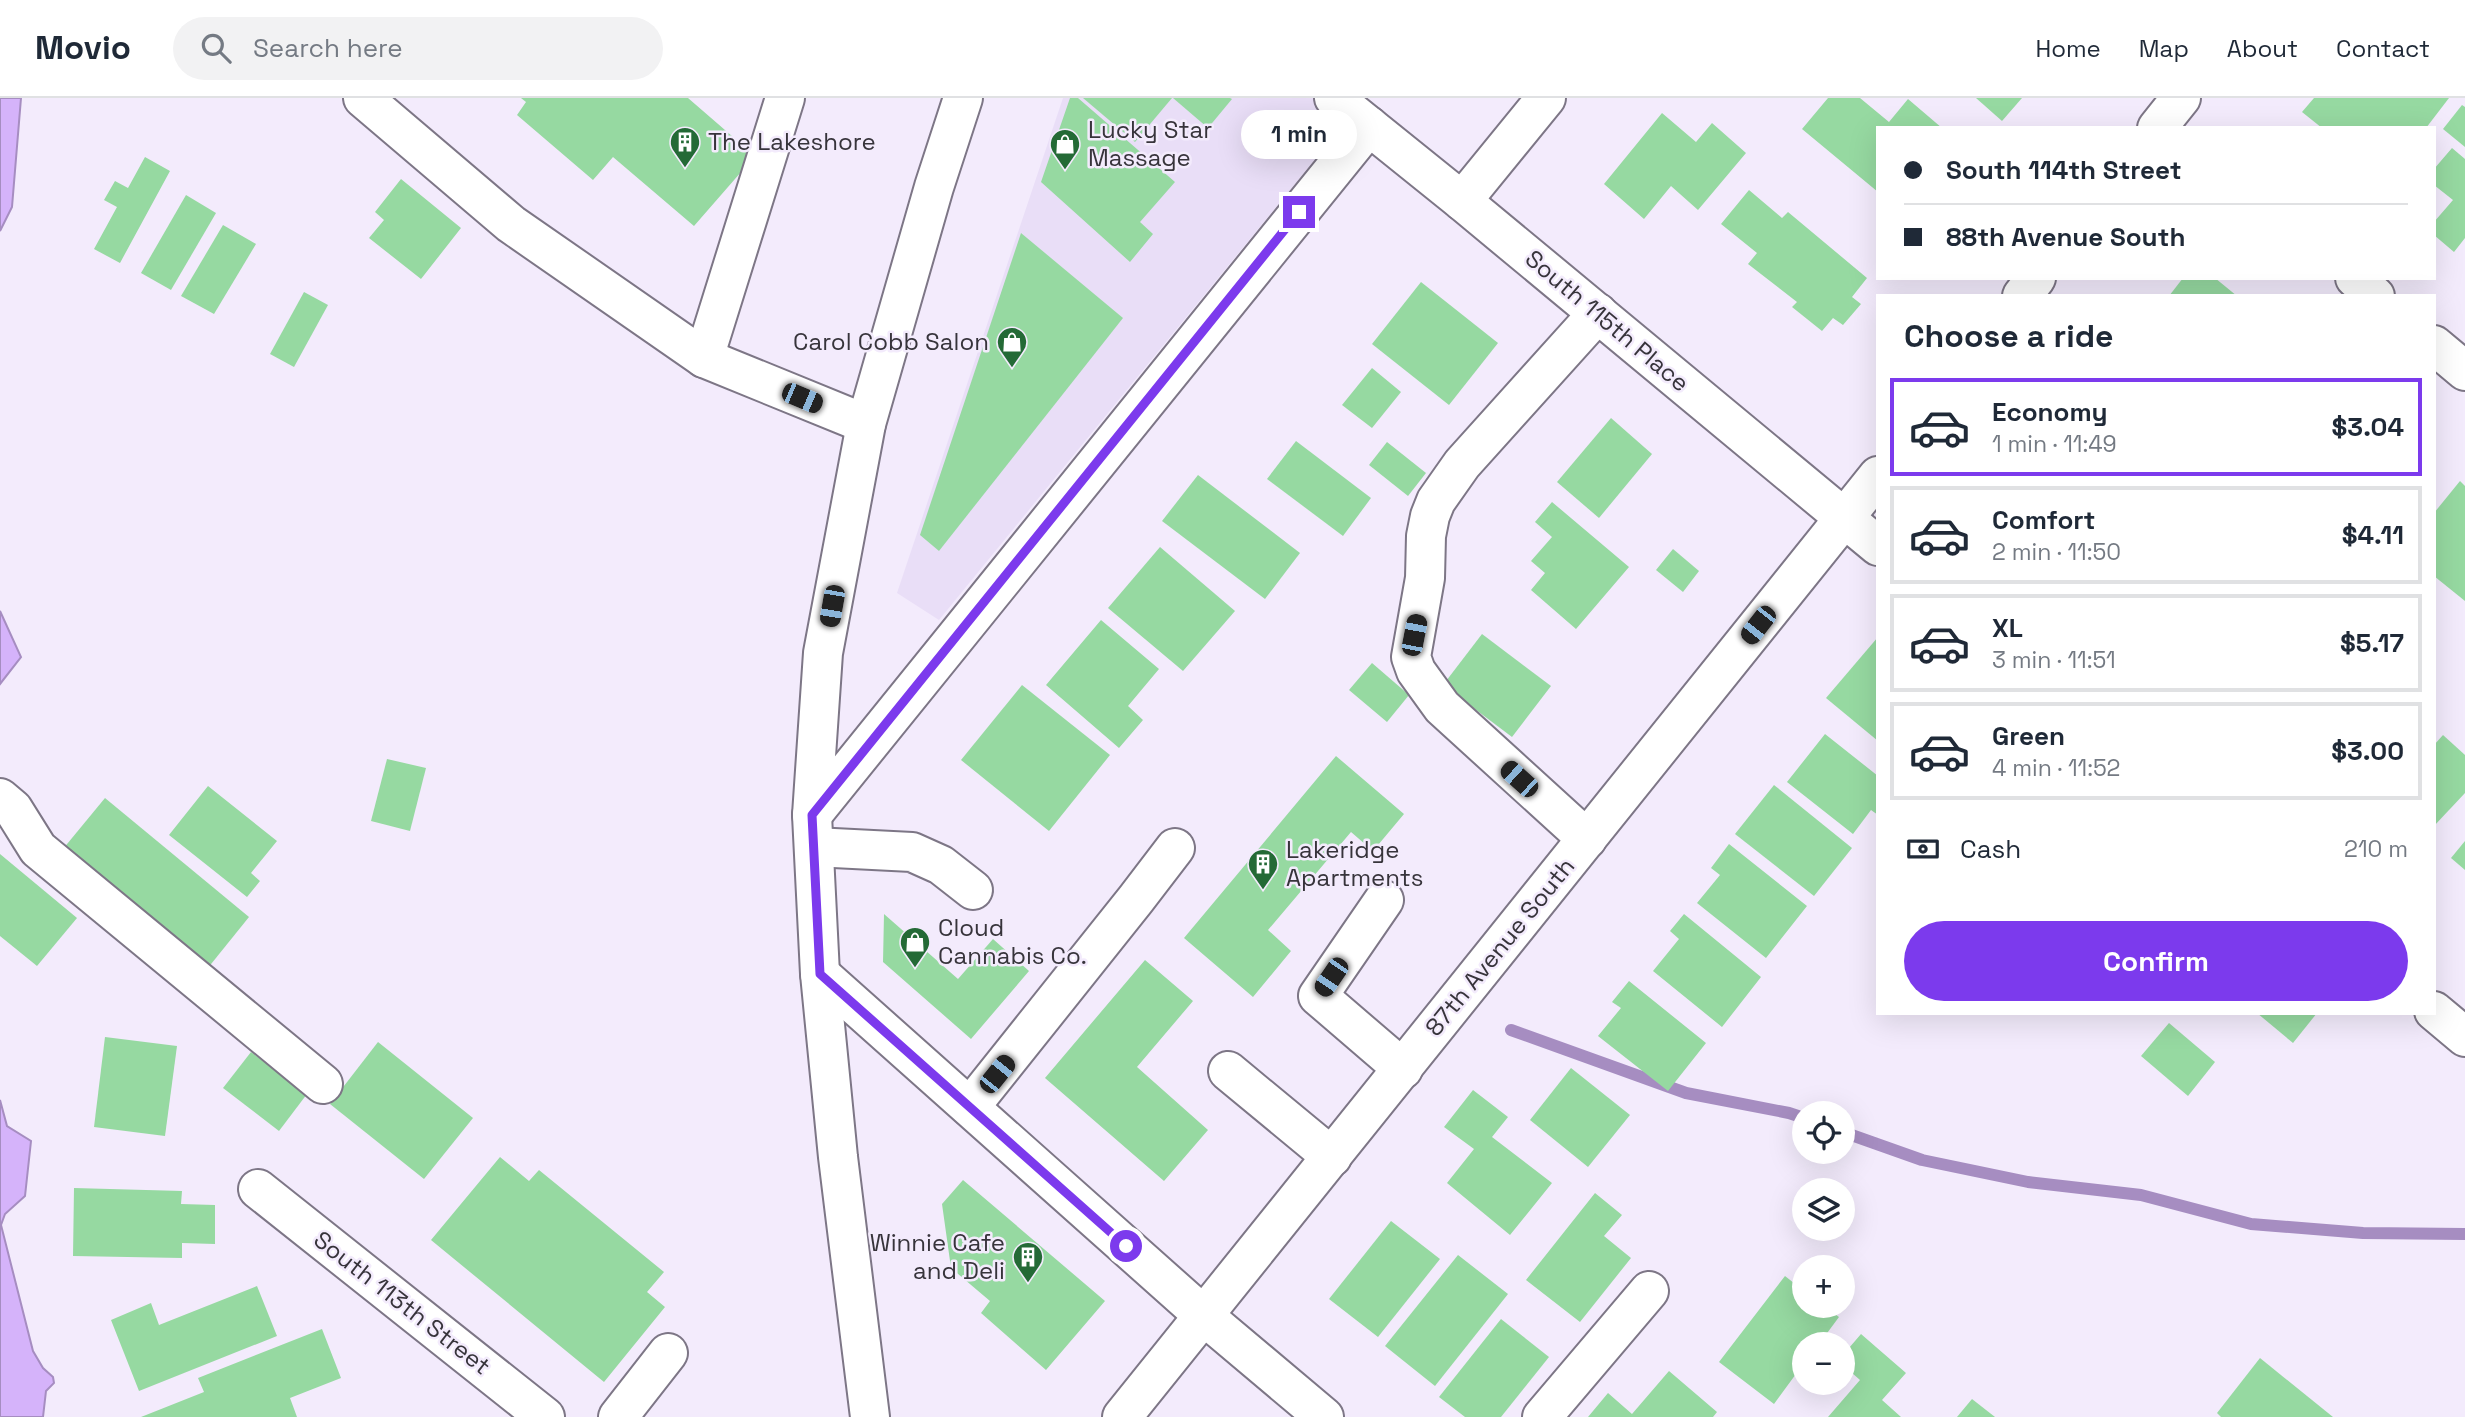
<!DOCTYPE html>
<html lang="en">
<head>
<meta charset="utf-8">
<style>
  :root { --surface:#fff; --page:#f2f2f3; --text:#1f2937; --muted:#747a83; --line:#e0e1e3; --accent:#7c3aed }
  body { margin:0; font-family:"Space Grotesk",sans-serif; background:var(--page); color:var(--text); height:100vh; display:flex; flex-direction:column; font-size:26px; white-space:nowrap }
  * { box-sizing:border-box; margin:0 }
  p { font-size:23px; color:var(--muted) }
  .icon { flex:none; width:38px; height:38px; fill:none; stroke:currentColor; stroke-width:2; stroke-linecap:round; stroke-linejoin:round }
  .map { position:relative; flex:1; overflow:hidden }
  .panel { position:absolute; left:1876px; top:196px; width:560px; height:721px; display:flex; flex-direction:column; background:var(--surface); border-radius:0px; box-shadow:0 7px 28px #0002 }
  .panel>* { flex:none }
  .top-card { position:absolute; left:1876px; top:28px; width:560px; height:154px; border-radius:0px; box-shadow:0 7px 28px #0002; display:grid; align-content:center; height:154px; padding:0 28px; background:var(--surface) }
  .buttons { position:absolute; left:1792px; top:1003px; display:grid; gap:14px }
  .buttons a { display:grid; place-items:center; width:63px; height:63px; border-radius:50%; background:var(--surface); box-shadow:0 7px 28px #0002; font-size:35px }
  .end { position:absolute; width:32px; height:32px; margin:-16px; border:9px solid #7c3aed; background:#fff; box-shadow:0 0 0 4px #fff }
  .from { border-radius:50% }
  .bubble { position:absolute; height:49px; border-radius:24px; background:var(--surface); box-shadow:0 7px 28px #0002; font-size:23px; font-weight:700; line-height:49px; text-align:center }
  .car { position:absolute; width:21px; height:42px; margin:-21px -10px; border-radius:9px; box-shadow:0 0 5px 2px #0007; background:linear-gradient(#222 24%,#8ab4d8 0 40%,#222 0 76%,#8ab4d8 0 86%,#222 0) }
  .top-card b { display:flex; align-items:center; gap:24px; height:66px; font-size:26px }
  .top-card b+b { border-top:2px solid var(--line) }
  .top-card i { width:18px; height:18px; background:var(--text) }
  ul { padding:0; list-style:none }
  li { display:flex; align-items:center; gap:21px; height:98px; margin:0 14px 10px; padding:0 14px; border:4px solid var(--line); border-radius:0px }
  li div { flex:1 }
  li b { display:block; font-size:26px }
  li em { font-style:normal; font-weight:700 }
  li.selected { border-color:var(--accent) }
  li>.icon { width:63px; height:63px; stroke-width:1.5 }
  h2 { padding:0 28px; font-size:32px; line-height:84px }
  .pay { display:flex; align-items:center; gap:18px; height:77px; padding:0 28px; font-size:26px }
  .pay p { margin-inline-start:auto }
  .button { display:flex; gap:14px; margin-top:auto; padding:14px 28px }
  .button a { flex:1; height:80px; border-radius:42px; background:var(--accent); color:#fff; font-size:28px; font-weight:700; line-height:80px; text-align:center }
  header { display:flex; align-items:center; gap:42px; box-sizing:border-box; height:98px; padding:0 35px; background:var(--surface); border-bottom:2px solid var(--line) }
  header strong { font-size:33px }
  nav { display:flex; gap:38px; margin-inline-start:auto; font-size:24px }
  .search { width:490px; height:63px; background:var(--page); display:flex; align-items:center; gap:18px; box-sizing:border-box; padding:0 24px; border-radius:38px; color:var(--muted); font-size:26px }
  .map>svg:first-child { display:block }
  .built { fill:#e9def7 }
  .water { fill:#d5b3fa; stroke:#a68dc1; stroke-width:2 }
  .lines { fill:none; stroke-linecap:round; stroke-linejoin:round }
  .stream { stroke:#a68dc1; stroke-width:12 }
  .building { fill:#96d9a1 }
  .minor-casing { stroke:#7d7686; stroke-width:42 }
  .major-casing { stroke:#7d7686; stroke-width:42 }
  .minor { stroke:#fff; stroke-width:38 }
  .major { stroke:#fff; stroke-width:38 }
  .route { stroke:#7c3aed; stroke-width:9 }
  .labels { text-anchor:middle; stroke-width:5; stroke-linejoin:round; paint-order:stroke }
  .poi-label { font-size:24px; fill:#37343b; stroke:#f3ebfc; text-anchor:start }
  .street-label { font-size:24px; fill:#37343b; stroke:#f3ebfc }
</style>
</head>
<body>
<header>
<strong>Movio</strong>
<div class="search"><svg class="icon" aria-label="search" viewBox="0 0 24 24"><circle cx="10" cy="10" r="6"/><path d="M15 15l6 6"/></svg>Search here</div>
<nav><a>Home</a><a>Map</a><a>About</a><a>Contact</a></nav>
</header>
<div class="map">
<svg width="2465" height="1319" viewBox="0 0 2465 1319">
  <rect width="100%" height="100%" fill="#f3ebfc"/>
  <polygon class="built" points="1063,0 1333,0 1321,54 939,522 897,495"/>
  <g class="water">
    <polygon points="0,0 21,0 12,109 0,133"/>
    <polygon points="0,513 21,559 0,586"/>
    <polygon points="0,1002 7,1028 31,1043 25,1098 5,1116 1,1127 33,1253 43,1270 53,1279 54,1285 46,1293 43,1319 0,1319"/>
  </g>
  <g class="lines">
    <g class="stream">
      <polyline points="1511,932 1686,995 1789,1015 1804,1020"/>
      <polyline points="1843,1034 1922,1062 2028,1084 2141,1097 2251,1126 2363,1135 2465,1136"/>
    </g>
  </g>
  <g class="building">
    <polygon points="521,0 688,0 755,58 694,128 613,59 593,82 517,17 526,4"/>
    <polygon points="1070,0 1078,0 1175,84 1140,124 1153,136 1130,164 1041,84"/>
    <polygon points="1083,0 1172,0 1135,44"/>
    <polygon points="1173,0 1230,0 1232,1 1208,30"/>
    <polygon points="1828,0 1860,0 1889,24 1908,1 1942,30 1878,30 1878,94 1802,31"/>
    <polygon points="1976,0 2022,0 2002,23"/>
    <polygon points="2314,0 2449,0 2426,30 2322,30 2302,14"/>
    <polygon points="2462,7 2465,9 2465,49 2443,31"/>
    <polygon points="1662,15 1696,44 1712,25 1746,55 1698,112 1671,88 1644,121 1604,86"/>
    <polygon points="2452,50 2465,61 2465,140 2454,154 2434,137 2434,124 2453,102 2434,87 2434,71"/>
    <polygon points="145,59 170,73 120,165 94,151 117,109 104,102 115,83 128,90"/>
    <polygon points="401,81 461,130 421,181 369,140 384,122 375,114"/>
    <polygon points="1749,92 1782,120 1788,114 1867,180 1852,199 1861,206 1843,227 1833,220 1822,233 1792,209 1797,204 1748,166 1757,155 1721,126"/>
    <polygon points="186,97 216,115 171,192 141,175"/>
    <polygon points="223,127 256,146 214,216 181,198"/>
    <polygon points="1021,135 1123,220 939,453 920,437"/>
    <polygon points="2183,180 2215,180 2237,198 2169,198"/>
    <polygon points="1421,184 1498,245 1449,307 1372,246"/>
    <polygon points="304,194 328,207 294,269 270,256"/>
    <polygon points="1372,270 1401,294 1372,330 1342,307"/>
    <polygon points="1611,320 1652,356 1599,420 1557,384"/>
    <polygon points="1296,343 1371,400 1343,438 1267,381"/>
    <polygon points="1387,344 1426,375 1408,398 1369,367"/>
    <polygon points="1198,377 1300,455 1265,501 1162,423"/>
    <polygon points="2460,383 2465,388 2465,503 2434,478 2434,415"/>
    <polygon points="1552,404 1629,469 1576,531 1531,492 1545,475 1531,463 1552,439 1535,424"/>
    <polygon points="1160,449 1235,513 1183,573 1108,510"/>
    <polygon points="1673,451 1699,473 1683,494 1656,472"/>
    <polygon points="1101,522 1159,571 1128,608 1143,622 1119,650 1046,587"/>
    <polygon points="1482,536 1551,588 1512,639 1443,587"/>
    <polygon points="1878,539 1878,643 1826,600"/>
    <polygon points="1372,565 1409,597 1387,624 1349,592"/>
    <polygon points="1022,587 1110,657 1049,733 961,662"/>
    <polygon points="1825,636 1878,678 1878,717 1871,712 1853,736 1787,684"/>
    <polygon points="2443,637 2465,657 2465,695 2434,728 2434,647"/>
    <polygon points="1336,658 1404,716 1373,753 1351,734 1268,832 1291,853 1253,899 1184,840"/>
    <polygon points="387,661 426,670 410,733 371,723"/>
    <polygon points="1774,687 1852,750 1814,798 1735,736"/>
    <polygon points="208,688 277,743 251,775 260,783 247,799 169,737"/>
    <polygon points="105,700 249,819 203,876 58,757"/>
    <polygon points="2465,743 2465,772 2451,760"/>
    <polygon points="1729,746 1807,808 1766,860 1697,805 1720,777 1711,770"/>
    <polygon points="0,756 77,820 37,868 0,838"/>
    <polygon points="884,816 958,881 993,841 1029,873 971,941 883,864"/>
    <polygon points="1684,816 1761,879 1722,929 1653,873 1679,841 1670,833"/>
    <polygon points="1145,862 1193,903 1137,969 1208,1032 1164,1083 1045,980"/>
    <polygon points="1629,883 1706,945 1668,993 1598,938 1621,910 1612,904"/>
    <polygon points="2257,915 2317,915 2293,945"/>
    <polygon points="2169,925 2215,964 2188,998 2141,958"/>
    <polygon points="105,939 177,948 165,1038 94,1029"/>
    <polygon points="378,944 473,1020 424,1081 330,1006"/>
    <polygon points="251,954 307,996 279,1033 223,990"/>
    <polygon points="1571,970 1630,1017 1588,1069 1530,1022"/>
    <polygon points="1473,992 1508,1019 1492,1039 1552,1085 1510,1137 1447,1085 1474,1051 1444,1029"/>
    <polygon points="500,1059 529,1083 539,1072 664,1174 647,1194 665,1209 604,1284 431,1142"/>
    <polygon points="963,1082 1105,1203 1046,1272 981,1215 990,1203 951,1170 942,1106"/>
    <polygon points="74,1090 182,1093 181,1106 215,1107 215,1146 182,1145 182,1160 73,1158"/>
    <polygon points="1595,1095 1622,1117 1604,1138 1631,1160 1580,1224 1526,1182"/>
    <polygon points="1391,1123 1440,1161 1378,1239 1329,1201"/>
    <polygon points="1458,1157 1508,1196 1435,1288 1385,1248"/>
    <polygon points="1785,1178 1804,1193 1804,1208 1824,1208 1839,1219 1819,1246 1804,1246 1804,1265 1774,1306 1719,1264"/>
    <polygon points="257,1188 277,1238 139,1293 111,1222 151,1205 159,1227"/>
    <polygon points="1501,1221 1549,1259 1501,1319 1465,1319 1439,1299"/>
    <polygon points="322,1231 341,1280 290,1300 297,1319 141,1319 204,1294 198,1280"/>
    <polygon points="1861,1236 1906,1275 1882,1302 1901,1319 1828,1319 1860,1282 1843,1267 1843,1257"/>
    <polygon points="2260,1260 2333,1319 2221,1319 2217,1315"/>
    <polygon points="1669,1273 1717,1314 1713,1319 1588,1319 1608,1295 1632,1316"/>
    <polygon points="1972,1301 1995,1319 1957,1319"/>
  </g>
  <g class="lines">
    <g class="minor-casing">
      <g id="minor">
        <polyline points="363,0 511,126 704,260 866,326"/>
        <polyline points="1334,0 1462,103 1878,448"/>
        <polyline points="2157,30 2181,0"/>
        <polyline points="1462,103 1546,0"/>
        <polyline points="2355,180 2375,198"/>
        <polyline points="2022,198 2036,180"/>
        <polyline points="2434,247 2465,273"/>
        <polyline points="704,260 785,0"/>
        <polyline points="0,700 13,711 38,751 323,986"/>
        <polyline points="812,717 1369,28"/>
        <polyline points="1587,741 1442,609 1416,573 1411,559 1425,480 1426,438 1430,418 1436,403 1462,366 1598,215"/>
        <polyline points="814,749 912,754 941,767 973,792"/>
        <polyline points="1384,802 1318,898 1403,971"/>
        <polyline points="820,876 1204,1218 1324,1319"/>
        <polyline points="2434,913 2465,939"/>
        <polyline points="1228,973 1332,1059"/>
        <polyline points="970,1009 1136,801 1175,750"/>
        <polyline points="258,1091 545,1319"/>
        <polyline points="618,1319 668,1255"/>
        <polyline points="1122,1319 1878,378"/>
        <polyline points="1542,1319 1649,1193"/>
      </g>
    </g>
    <g class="major-casing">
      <polyline id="major" points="870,1319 838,1059 820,876 812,717 823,555 866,326 934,89 963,0"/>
    </g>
    <use href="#minor" class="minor"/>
    <use href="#major" class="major"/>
  </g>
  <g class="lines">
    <polyline class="route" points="1126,1148 820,876 812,717 1299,114"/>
  </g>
  <defs>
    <g id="building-pin" transform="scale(1.575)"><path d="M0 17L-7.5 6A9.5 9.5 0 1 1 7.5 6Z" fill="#246a36" stroke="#f3ebfc"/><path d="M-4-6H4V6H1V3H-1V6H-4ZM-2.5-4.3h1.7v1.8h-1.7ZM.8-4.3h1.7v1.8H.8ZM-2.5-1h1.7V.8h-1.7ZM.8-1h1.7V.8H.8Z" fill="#fff"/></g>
    <g id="shop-pin" transform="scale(1.575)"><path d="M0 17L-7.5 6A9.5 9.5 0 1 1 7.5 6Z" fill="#246a36" stroke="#f3ebfc"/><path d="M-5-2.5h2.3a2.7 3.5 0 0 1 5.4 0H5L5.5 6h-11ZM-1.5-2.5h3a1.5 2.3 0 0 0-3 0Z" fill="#fff"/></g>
  </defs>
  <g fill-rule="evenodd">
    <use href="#building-pin" x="685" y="44"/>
    <use href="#shop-pin" x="1065" y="46"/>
    <use href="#shop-pin" x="1012" y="244"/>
    <use href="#building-pin" x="1263" y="766"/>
    <use href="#shop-pin" x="915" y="844"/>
    <use href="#building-pin" x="1028" y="1159"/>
  </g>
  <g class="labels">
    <g class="poi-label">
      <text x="1088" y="40">Lucky Star<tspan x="1088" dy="28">Massage</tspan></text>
      <text x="708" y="52">The Lakeshore</text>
      <text x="989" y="252" text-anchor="end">Carol Cobb Salon</text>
      <text x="1286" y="760">Lakeridge<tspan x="1286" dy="28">Apartments</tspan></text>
      <text x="938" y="838">Cloud<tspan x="938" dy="28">Cannabis Co.</tspan></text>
      <text x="1005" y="1153" text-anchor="end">Winnie Cafe<tspan x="1005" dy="28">and Deli</tspan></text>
    </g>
    <g class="street-label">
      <text transform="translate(1607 223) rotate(40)" y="8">South 115th Place</text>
      <text transform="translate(1500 849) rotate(-51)" y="8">87th Avenue South</text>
      <text transform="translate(402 1205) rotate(38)" y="8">South 113th Street</text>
    </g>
  </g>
</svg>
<div class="buttons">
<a><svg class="icon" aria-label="locate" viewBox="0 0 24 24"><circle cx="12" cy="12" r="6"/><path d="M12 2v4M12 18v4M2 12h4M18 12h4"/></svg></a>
<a><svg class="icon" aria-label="layers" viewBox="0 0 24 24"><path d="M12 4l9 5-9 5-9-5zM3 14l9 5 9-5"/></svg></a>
<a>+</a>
<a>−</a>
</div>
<i class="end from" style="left:1126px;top:1148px"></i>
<i class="end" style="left:1299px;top:114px"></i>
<div class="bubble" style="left:1241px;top:12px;width:116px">1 min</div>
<i class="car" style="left:802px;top:300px;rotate:113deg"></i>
<i class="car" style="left:832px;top:508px;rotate:190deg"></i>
<i class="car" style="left:1758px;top:527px;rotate:218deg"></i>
<i class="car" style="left:1414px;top:537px;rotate:11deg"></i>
<i class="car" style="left:1519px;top:681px;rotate:312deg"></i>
<i class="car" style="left:1331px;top:879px;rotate:214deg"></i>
<i class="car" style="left:997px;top:976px;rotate:39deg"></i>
<div class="top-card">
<b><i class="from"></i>South 114th Street</b>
<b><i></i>88th Avenue South</b>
</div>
<section class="panel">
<h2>Choose a ride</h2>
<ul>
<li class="selected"><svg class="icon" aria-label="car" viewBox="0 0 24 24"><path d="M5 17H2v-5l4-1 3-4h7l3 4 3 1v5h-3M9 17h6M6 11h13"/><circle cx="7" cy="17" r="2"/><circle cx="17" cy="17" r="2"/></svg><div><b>Economy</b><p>1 min · 11:49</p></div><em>$3.04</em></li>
<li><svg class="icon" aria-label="car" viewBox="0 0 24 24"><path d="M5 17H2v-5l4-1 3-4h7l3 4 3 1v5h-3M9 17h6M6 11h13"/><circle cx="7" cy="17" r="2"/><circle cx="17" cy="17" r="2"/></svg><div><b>Comfort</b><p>2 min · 11:50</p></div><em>$4.11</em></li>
<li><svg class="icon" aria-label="car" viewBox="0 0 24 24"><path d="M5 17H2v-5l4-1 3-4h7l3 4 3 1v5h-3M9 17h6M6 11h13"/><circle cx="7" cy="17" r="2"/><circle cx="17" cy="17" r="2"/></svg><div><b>XL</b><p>3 min · 11:51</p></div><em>$5.17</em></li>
<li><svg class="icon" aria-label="car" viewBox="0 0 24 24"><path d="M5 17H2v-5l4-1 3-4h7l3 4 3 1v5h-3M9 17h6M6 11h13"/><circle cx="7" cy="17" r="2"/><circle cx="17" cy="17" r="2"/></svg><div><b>Green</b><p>4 min · 11:52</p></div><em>$3.00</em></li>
</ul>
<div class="pay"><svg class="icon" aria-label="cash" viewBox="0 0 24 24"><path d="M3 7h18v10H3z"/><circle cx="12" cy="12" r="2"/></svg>Cash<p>210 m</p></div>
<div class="button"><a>Confirm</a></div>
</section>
</div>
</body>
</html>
